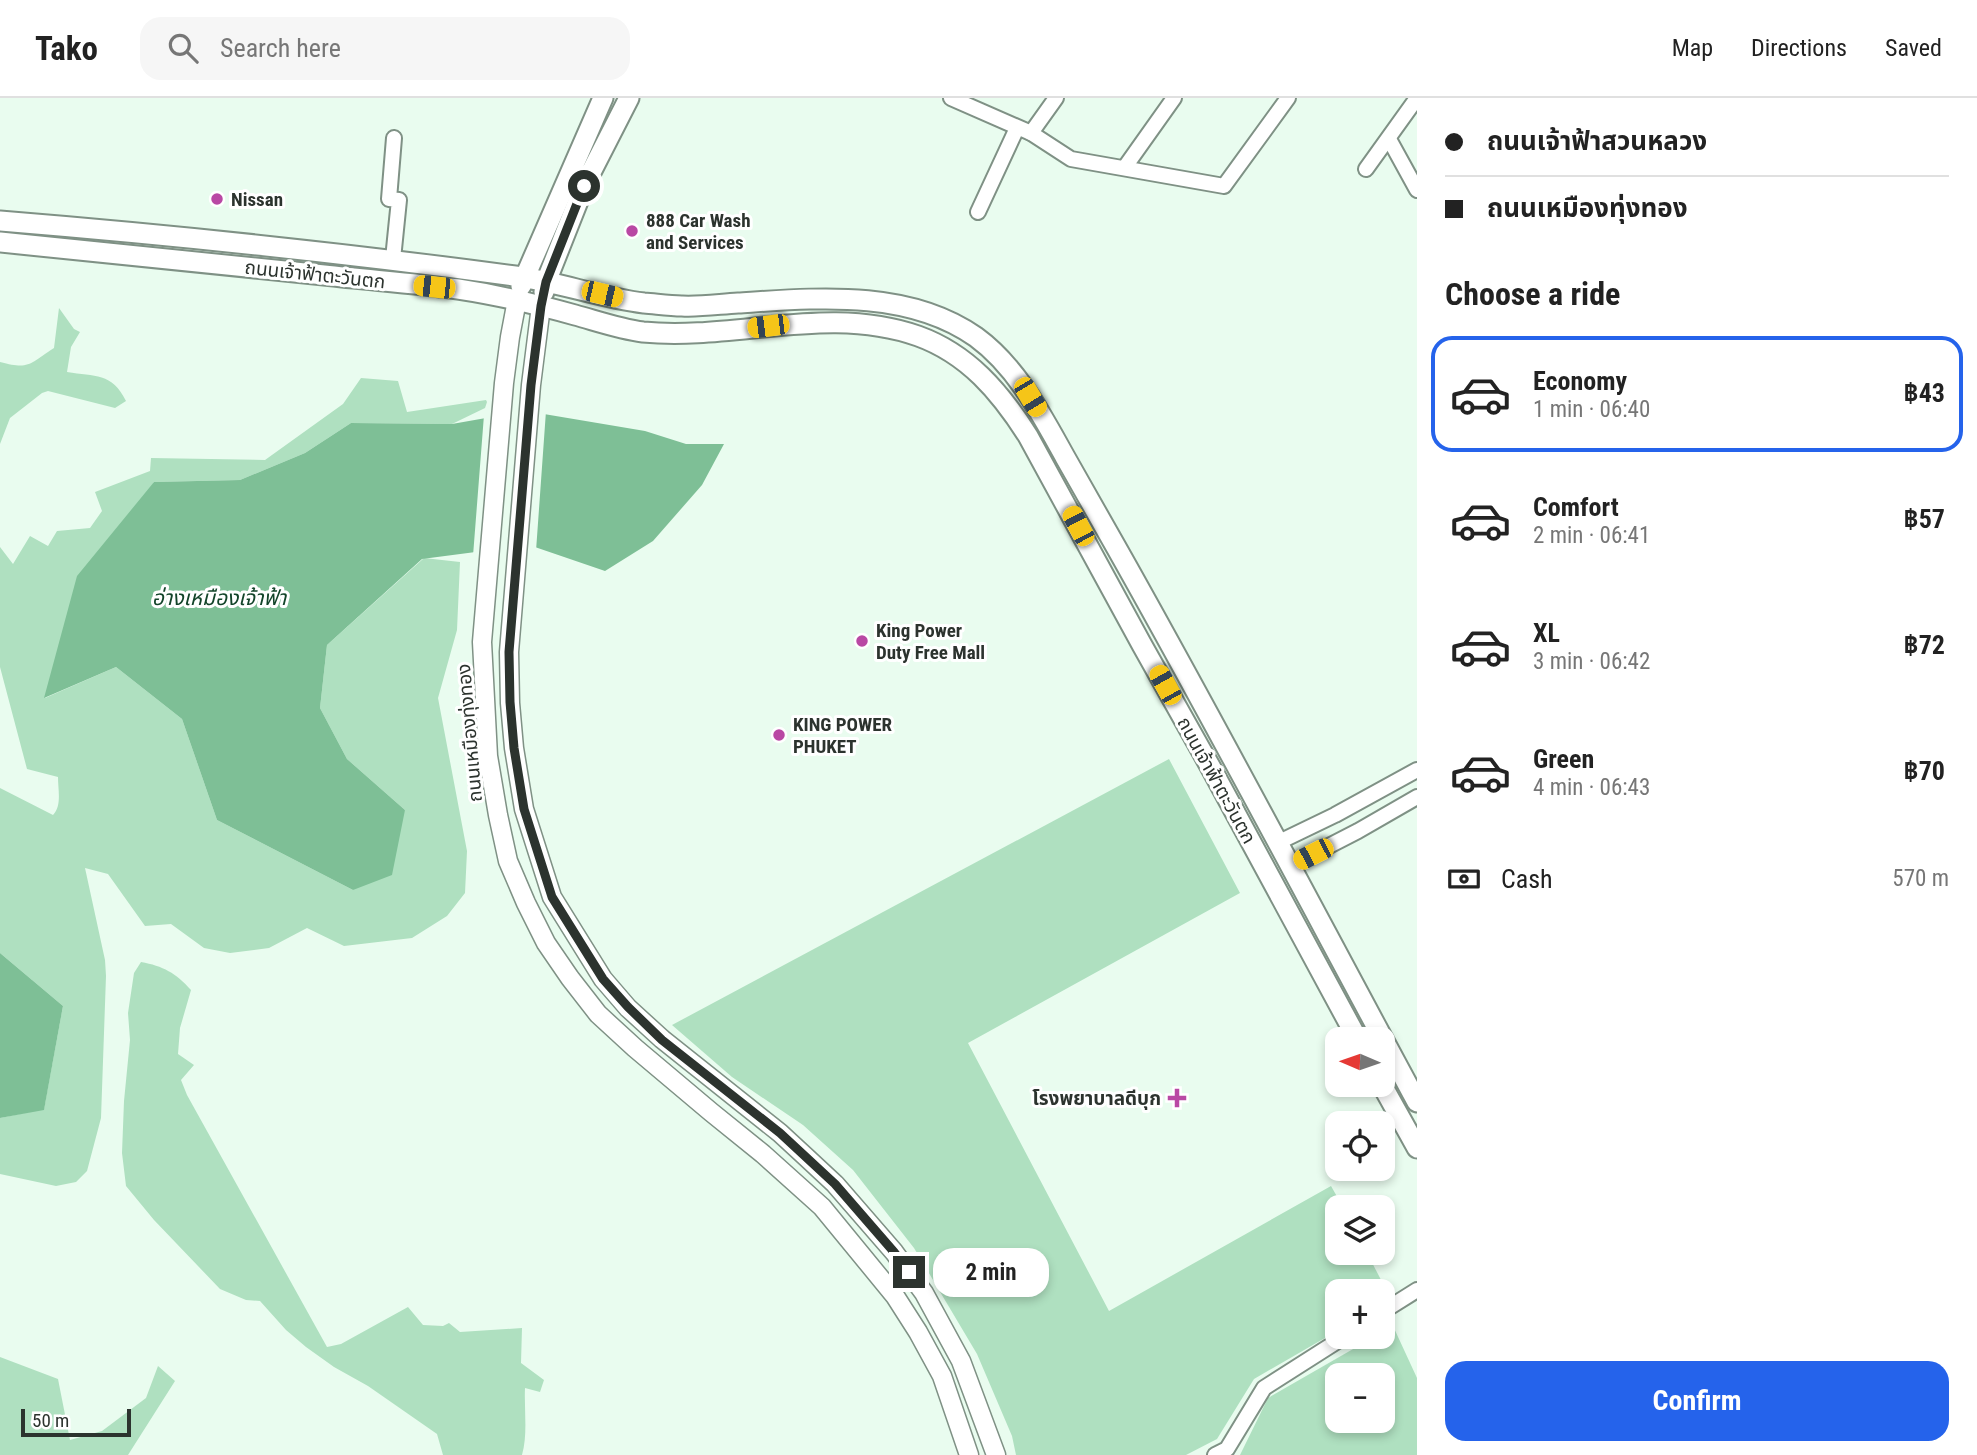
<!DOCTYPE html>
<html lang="en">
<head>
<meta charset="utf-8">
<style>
  :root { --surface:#fff; --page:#f6f6f6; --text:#222; --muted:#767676; --line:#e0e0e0; --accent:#2563eb }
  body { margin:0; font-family:"Roboto Condensed","Noto Sans Thai",sans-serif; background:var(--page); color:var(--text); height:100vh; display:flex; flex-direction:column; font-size:26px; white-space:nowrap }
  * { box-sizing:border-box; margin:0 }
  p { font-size:23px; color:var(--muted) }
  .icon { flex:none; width:38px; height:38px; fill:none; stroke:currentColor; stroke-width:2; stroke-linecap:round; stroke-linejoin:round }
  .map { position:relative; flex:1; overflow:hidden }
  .drawer { display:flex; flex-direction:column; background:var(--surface); width:560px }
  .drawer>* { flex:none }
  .top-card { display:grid; align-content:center; height:154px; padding:0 28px; background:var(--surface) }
  .needle { width:46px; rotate:272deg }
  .controls { position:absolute; left:1325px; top:929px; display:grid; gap:14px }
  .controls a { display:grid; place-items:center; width:70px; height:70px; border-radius:14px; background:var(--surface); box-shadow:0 4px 10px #0003; font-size:35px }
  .scale { position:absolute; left:21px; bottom:18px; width:110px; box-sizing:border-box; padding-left:7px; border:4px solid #2c332e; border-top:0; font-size:19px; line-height:24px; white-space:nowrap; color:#2c332e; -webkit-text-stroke:5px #fff; paint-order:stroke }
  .end { position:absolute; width:32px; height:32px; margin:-16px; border:9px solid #2c332e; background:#fff; box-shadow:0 0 0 4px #fff }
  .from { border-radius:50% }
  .bubble { position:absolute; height:49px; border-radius:21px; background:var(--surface); box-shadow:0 4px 10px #0003; font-size:23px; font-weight:700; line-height:49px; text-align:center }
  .car { position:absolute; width:21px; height:42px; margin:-21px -10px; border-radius:9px; box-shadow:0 0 5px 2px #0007; background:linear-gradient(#f5c518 24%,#345 0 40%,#f5c518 0 76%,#345 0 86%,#f5c518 0) }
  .top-card b { display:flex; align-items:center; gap:24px; height:66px; font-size:26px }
  .top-card b+b { border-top:2px solid var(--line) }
  .top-card i { width:18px; height:18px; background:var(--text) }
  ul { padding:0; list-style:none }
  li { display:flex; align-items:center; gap:21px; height:116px; margin:0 14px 10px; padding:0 14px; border:4px solid transparent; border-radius:21px }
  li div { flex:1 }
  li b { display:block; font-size:26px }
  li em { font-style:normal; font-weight:700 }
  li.on { border-color:var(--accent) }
  li>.icon { width:63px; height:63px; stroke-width:1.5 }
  h2 { padding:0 28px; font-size:32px; line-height:84px }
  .pay { display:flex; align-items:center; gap:18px; height:77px; padding:0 28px; font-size:26px }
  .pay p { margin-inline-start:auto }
  .cta { display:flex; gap:14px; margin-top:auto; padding:14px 28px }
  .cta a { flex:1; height:80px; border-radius:21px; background:var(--accent); color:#fff; font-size:28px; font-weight:700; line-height:80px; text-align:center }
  header { display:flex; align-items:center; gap:42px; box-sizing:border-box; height:98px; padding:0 35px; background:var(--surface); border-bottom:2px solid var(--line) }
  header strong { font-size:33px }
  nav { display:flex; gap:38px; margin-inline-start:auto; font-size:24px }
  .search { width:490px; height:63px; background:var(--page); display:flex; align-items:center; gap:18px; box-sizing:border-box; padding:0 24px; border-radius:21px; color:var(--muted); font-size:26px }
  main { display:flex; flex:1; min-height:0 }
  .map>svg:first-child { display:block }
  .green { fill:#afe0c0; fill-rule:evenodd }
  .water { fill:#7ebf96 }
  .pier { fill:#e9fcef }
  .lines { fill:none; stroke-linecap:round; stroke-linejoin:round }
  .minor-casing { stroke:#7f9185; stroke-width:18 }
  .tertiary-casing { stroke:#7f9185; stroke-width:21 }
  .secondary-casing { stroke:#7f9185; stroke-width:23 }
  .minor { stroke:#fff; stroke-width:14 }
  .tertiary { stroke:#fff; stroke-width:18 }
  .secondary { stroke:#fff; stroke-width:19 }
  .route { stroke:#2c332e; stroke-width:9 }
  .poi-dot { fill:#b948a4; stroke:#fff; stroke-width:2.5 }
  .labels { text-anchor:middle; stroke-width:6; stroke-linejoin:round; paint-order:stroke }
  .poi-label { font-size:19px; font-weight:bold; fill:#2c332e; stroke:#fff; text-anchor:start }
  .street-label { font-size:19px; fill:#2c332e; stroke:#fff }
  .water-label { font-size:21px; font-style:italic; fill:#124429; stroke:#fff }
</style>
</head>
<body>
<header>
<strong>Tako</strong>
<div class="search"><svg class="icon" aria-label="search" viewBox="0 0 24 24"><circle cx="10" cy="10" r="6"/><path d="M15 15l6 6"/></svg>Search here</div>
<nav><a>Map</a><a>Directions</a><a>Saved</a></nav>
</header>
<main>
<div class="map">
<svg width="1417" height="1357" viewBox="0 0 1417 1357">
  <rect width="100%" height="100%" fill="#e9fcef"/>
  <g class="green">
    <path d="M59,210l15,21 6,3 -9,15 -4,25c28,5 45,0 59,29l-11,7 -67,-17 -6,2 -32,25 -10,26v-82c30,8 29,2 54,-14z"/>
    <path d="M361,280l37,3 9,31 79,-12 1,2 -2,6 -33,16 -101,-1 -46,30 -65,27 -86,2 -109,216 71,-31 66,52 35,101 136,70 52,-80 -58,-51 -27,-51 7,-63 97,-87 36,4 -3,68 -19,68 29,153 -2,42 -18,23 -35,22 -68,8 -37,-18 -38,20 -39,5 -26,-5 -33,-24 -26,2 -37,-52 -23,-6 20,92 1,16 -5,142 -14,53 -11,11 -20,4 -56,-12v-56l44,-9 19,-103 -63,-53v-165l53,27c9,-9 5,-25 5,-38l-31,-8 -27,-102v-120l13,17 17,-28 18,10 9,-15 33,-3 12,-17 -7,-19 55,-21 1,-13 114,2 78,-56z"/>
    <polygon points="1169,661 1240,795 968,945 1109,1213 1331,1088 1343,1109 1337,1110 1337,1155 1367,1155 1391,1201 1383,1206 1382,1194 1337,1194 1337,1233 1254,1281 1217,1341 1186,1357 1016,1357 1012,1338 977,1256 914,1150 853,1072 803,1027 732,979 672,927"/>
    <path d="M141,864c22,4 35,11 50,28l-11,38 -2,26 16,11 -13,15 6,15 140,252 14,-3 67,-37 15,18 20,1 6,-3 11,9 62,-4 -1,35 23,17 -4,12 -15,-4c-1,22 3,46 -3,67h-79l-6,-21 -69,-48 -34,-19 -28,-20 -20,-17 -26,-29 -14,-1 -26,-11 -66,-69 -28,-34 -4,-33 2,-52 6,-61 -2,-27 6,-40z"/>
    <path d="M1393,1228l24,52v77h-177l28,-57 106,-61h8l1,-5zM1337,1278h45v45h-45z"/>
    <polygon points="0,1259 58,1281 70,1342 102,1333 146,1300 158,1268 175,1283 128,1357 0,1357"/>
  </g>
  <g class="water">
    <polygon points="526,313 645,333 686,346 724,346 702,387 653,443 605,473 529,447 422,461 327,547 320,610 347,661 405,712 392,777 353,792 217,722 182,621 116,569 44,600 77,478 154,384 240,382 305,355 351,325 452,326"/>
    <polygon points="0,855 63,908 44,1012 0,1020"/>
  </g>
  <polygon class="pier" points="526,310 546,313 536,453 528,450 473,458 484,317"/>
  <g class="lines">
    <g class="minor-casing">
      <g id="minor">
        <polyline points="951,0 1031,35 1071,61 1224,88 1288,0"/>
        <polyline points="1031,35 1056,0"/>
        <polyline points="1389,41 1417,92"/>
        <polyline points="1125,69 1174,0"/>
        <polyline points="1366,71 1417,0"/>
        <polyline points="978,114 1017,30"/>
        <polyline points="393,161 399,102 389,101 394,40"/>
        <polyline points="1277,745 1335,717 1417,672"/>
        <polyline points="1290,768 1358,733 1417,699"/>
        <polyline points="1382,1214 1417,1192"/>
        <polyline points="1215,1357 1227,1351 1264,1290 1344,1239"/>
      </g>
    </g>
    <g class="tertiary-casing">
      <g id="tertiary">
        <polyline points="517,202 510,239 504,285 482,544 488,658 498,717 508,763 526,805 546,845 570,880 598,916 635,950 711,1014 763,1056 822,1109 895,1198 918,1234 942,1278 969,1357"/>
        <polyline points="541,208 531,287 509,554 510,605 514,650 524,711 552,799 603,881 628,910 662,941 780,1035 806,1059 835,1086 894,1154 924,1195 961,1263 996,1357"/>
      </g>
    </g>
    <g class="secondary-casing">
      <g id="secondary">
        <path d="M0,123c172,14 344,32 515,55 44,6 86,22 129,27 13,1 25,3 38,3 18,1 38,-2 56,-3 79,-5 170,-14 238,34 41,30 65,77 89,120 17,30 34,60 51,90 104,184 201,370 301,555"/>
        <path d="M0,144c108,10 216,21 324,33 44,5 90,8 134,14 40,6 78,15 117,26 22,6 45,14 68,17 91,9 185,-28 275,4 50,18 82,56 110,100l114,209 69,123 147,272"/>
        <polyline points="521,188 603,0"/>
        <polyline points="544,194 546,184 584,88 629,0"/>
        <polyline points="1382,987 1417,1050"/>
      </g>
    </g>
    <use href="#minor" class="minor"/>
    <use href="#tertiary" class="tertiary"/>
    <use href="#secondary" class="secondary"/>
  </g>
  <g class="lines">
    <polyline class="route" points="584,88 546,184 541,208 531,287 509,554 510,604 514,650 524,711 552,799 603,881 628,909 662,942 780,1035 835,1086 894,1154 909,1174"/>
  </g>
  <g class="poi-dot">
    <circle cx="217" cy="101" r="7"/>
    <circle cx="632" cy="133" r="7"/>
    <circle cx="862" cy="543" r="7"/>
    <circle cx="779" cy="637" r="7"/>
    <path d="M1173.5 989.5h7v7h7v7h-7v7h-7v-7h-7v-7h7z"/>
  </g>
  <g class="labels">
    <g class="poi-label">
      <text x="231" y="108">Nissan</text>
      <text x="646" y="129">888 Car Wash<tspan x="646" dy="22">and Services</tspan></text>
      <text x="876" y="539">King Power<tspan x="876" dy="22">Duty Free Mall</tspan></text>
      <text x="793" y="633">KING POWER<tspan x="793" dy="22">PHUKET</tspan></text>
      <text x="1161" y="1007" text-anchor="end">โรงพยาบาลดีบุก</text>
    </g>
    <g class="street-label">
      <text transform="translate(315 176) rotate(6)" y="7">ถนนเจ้าฟ้าตะวันตก</text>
      <text transform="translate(469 635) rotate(-95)" y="7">ถนนเหมืองทุ่งทอง</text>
      <text transform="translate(1217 682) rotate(61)" y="7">ถนนเจ้าฟ้าตะวันตก</text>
    </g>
    <g class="water-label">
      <text x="219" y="507">อ่างเหมืองเจ้าฟ้า</text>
    </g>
  </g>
</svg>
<div class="controls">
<a><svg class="needle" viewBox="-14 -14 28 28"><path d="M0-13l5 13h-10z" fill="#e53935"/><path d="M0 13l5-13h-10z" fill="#767676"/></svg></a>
<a><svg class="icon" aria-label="locate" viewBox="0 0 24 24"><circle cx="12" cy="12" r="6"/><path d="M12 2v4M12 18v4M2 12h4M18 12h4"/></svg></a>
<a><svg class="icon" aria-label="layers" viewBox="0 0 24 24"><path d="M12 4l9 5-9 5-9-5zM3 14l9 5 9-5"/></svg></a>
<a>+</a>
<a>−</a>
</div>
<div class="scale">50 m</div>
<i class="end from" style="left:584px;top:88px"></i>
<i class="end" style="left:909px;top:1174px"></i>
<div class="bubble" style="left:933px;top:1150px;width:116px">2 min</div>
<i class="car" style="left:434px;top:189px;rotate:276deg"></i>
<i class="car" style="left:602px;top:196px;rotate:103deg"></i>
<i class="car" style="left:768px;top:228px;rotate:263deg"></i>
<i class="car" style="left:1030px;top:299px;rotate:149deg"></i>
<i class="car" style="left:1078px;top:428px;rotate:332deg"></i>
<i class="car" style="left:1165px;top:587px;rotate:331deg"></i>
<i class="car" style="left:1313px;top:756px;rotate:243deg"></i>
</div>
<section class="drawer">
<div class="top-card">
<b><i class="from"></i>ถนนเจ้าฟ้าสวนหลวง</b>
<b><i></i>ถนนเหมืองทุ่งทอง</b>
</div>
<h2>Choose a ride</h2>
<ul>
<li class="on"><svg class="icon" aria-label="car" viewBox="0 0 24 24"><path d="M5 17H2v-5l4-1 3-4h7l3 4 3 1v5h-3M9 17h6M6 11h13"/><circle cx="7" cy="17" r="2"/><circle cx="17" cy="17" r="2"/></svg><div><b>Economy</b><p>1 min · 06:40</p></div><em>฿43</em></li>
<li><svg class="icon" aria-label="car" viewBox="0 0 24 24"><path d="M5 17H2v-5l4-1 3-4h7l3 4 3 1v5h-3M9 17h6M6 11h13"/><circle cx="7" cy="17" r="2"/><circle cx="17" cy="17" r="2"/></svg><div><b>Comfort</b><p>2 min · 06:41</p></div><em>฿57</em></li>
<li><svg class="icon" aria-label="car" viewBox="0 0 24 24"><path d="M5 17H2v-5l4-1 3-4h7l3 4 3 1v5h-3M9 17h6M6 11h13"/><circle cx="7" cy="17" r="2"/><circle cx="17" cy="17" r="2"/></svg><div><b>XL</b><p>3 min · 06:42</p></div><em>฿72</em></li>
<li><svg class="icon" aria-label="car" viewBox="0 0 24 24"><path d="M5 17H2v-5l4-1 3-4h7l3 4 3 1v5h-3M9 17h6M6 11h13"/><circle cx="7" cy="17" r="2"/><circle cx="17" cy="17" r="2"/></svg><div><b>Green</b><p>4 min · 06:43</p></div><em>฿70</em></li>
</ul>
<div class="pay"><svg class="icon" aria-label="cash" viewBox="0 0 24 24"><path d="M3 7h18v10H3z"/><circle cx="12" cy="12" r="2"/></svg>Cash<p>570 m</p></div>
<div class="cta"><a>Confirm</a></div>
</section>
</main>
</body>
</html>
